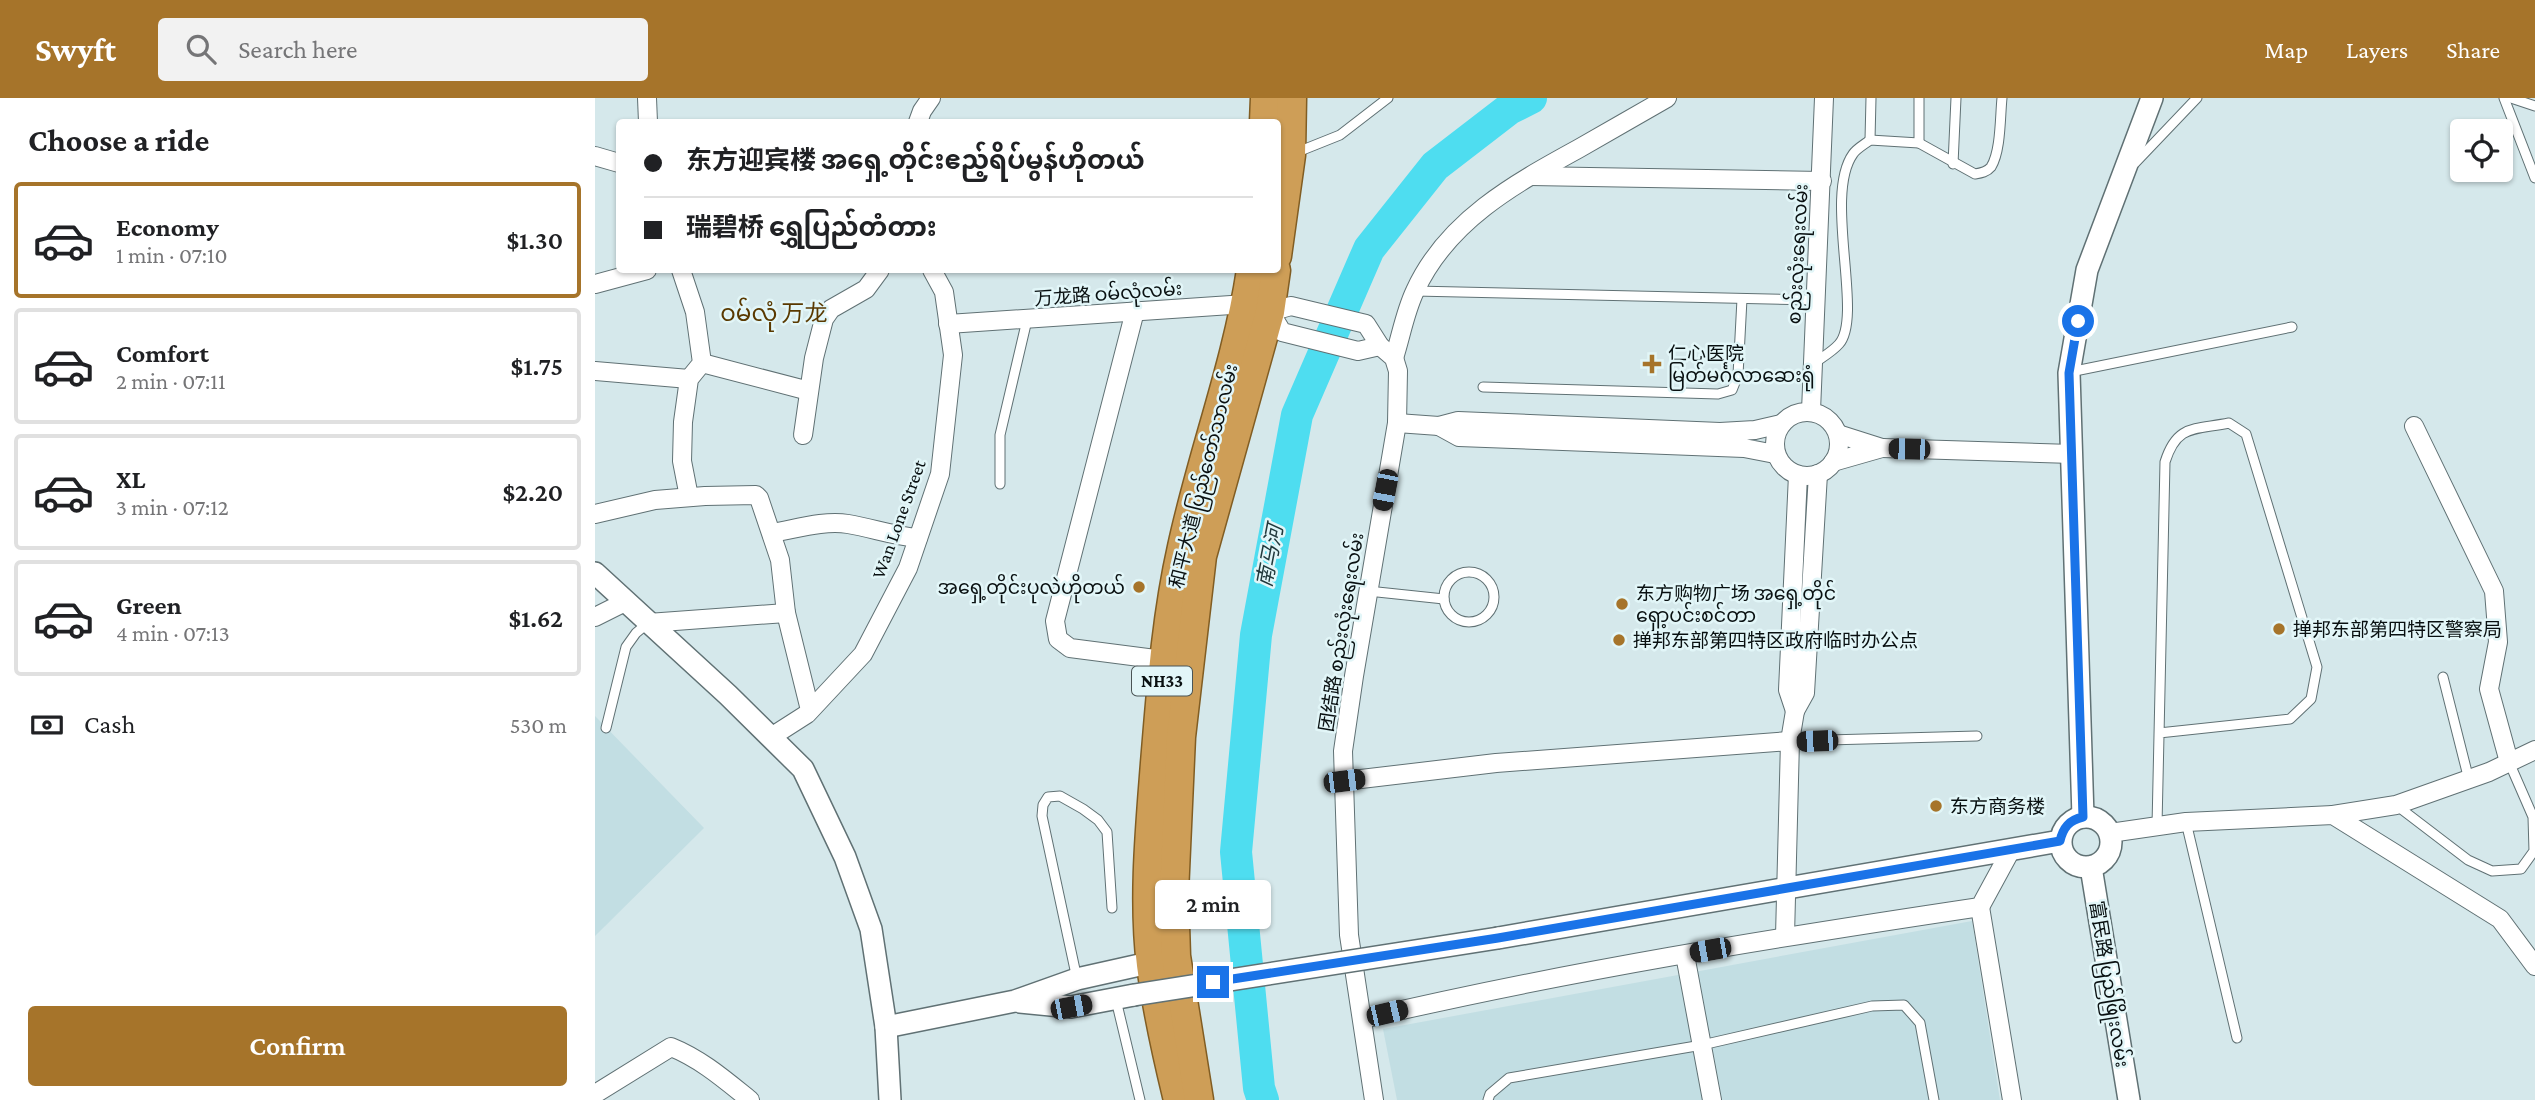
<!DOCTYPE html>
<html lang="en">
<head>
<meta charset="utf-8">
<style>
  :root { --surface:#fff; --page:#f2f2f2; --text:#202124; --muted:#757577; --line:#e0e0e0; --accent:#a6742a }
  body { margin:0; font-family:"Crimson Pro","Noto Sans SC","Noto Sans Myanmar",serif; background:var(--page); color:var(--text); height:100vh; display:flex; flex-direction:column; font-size:26px; white-space:nowrap }
  * { box-sizing:border-box; margin:0 }
  p { font-size:23px; color:var(--muted) }
  .icon { flex:none; width:38px; height:38px; fill:none; stroke:currentColor; stroke-width:2; stroke-linecap:round; stroke-linejoin:round }
  .map { position:relative; flex:1; overflow:hidden }
  .side { display:flex; flex-direction:column; background:var(--surface); width:595px }
  .side>* { flex:none }
  .banner { position:absolute; left:21px; top:21px; width:665px; height:154px; border-radius:7px; box-shadow:0 2px 5px #0004; display:grid; align-content:center; height:154px; padding:0 28px; background:var(--surface) }
  .controls { position:absolute; left:1855px; top:21px; display:grid; gap:14px }
  .controls a { display:grid; place-items:center; width:63px; height:63px; border-radius:7px; background:var(--surface); box-shadow:0 2px 5px #0004; font-size:35px }
  .end { position:absolute; width:32px; height:32px; margin:-16px; border:9px solid #1a73e8; background:#fff; box-shadow:0 0 0 4px #fff }
  .from { border-radius:50% }
  .bubble { position:absolute; height:49px; border-radius:7px; background:var(--surface); box-shadow:0 2px 5px #0004; font-size:23px; font-weight:600; line-height:49px; text-align:center }
  .car { position:absolute; width:21px; height:42px; margin:-21px -10px; border-radius:9px; box-shadow:0 0 5px 2px #0007; background:linear-gradient(#222 24%,#8ab4d8 0 40%,#222 0 76%,#8ab4d8 0 86%,#222 0) }
  .banner b { display:flex; align-items:center; gap:24px; height:66px; font-size:26px }
  .banner b+b { border-top:2px solid var(--line) }
  .banner i { width:18px; height:18px; background:var(--text) }
  ul { padding:0; list-style:none }
  li { display:flex; align-items:center; gap:21px; height:116px; margin:0 14px 10px; padding:0 14px; border:4px solid var(--line); border-radius:7px }
  li div { flex:1 }
  li b { display:block; font-size:26px }
  li em { font-style:normal; font-weight:600 }
  li.selected { border-color:var(--accent) }
  li>.icon { width:63px; height:63px; stroke-width:1.5 }
  h2 { padding:0 28px; font-size:32px; line-height:84px }
  .pay { display:flex; align-items:center; gap:18px; height:77px; padding:0 28px; font-size:26px }
  .pay p { margin-inline-start:auto }
  .button { display:flex; gap:14px; margin-top:auto; padding:14px 28px }
  .button a { flex:1; height:80px; border-radius:7px; background:var(--accent); color:#fff; font-size:28px; font-weight:600; line-height:80px; text-align:center }
  header { display:flex; align-items:center; gap:42px; box-sizing:border-box; height:98px; padding:0 35px; background:var(--accent); color:#fff }
  header strong { font-size:33px }
  nav { display:flex; gap:38px; margin-inline-start:auto; font-size:24px }
  .search { width:490px; height:63px; background:var(--page); display:flex; align-items:center; gap:18px; box-sizing:border-box; padding:0 24px; border-radius:7px; color:var(--muted); font-size:26px }
  main { display:flex; flex:1; min-height:0 }
  .map>svg:first-child { display:block }
  .built { fill:#c2dee3 }
  .lines { fill:none; stroke-linecap:round; stroke-linejoin:round }
  .river { stroke:#4eddf0; stroke-width:32 }
  .service-casing { stroke:#607174; stroke-width:11 }
  .minor-casing { stroke:#607174; stroke-width:20 }
  .tertiary-casing { stroke:#607174; stroke-width:24 }
  .trunk-casing { stroke:#815d23; stroke-width:31 }
  .service { stroke:#fff; stroke-width:9 }
  .minor { stroke:#fff; stroke-width:18 }
  .tertiary { stroke:#fff; stroke-width:21 }
  .trunk { stroke:#ce9e57; stroke-width:28 }
  .tertiary-bridge-casing { stroke:#607174; stroke-width:24; stroke-linecap:butt }
  .tertiary-bridge { stroke:#fff; stroke-width:21 }
  .route { stroke:#1a73e8; stroke-width:9 }
  .poi-dot { fill:#a6742a; stroke:#e2f6f8; stroke-width:2.5 }
  .labels { text-anchor:middle; stroke-width:5; stroke-linejoin:round; paint-order:stroke }
  .shield { fill:#e2f6f8; stroke:#4a5556; stroke-width:2 }
  .shield-label { font-size:18px; font-weight:bold; fill:#091011 }
  .street-label { font-size:19px; fill:#091011; stroke:#e2f6f8 }
  .poi-label { font-size:19px; fill:#091011; stroke:#e2f6f8; text-anchor:start }
  .water-label { font-size:21px; font-style:italic; fill:#21393c; stroke:#e2f6f8 }
  .quarter-label { font-size:23px; fill:#5a3900; stroke:#e2f6f8 }
</style>
</head>
<body>
<header>
<strong>Swyft</strong>
<div class="search"><svg class="icon" aria-label="search" viewBox="0 0 24 24"><circle cx="10" cy="10" r="6"/><path d="M15 15l6 6"/></svg>Search here</div>
<nav><a>Map</a><a>Layers</a><a>Share</a></nav>
</header>
<main>
<section class="side">
<h2>Choose a ride</h2>
<ul>
<li class="selected"><svg class="icon" aria-label="car" viewBox="0 0 24 24"><path d="M5 17H2v-5l4-1 3-4h7l3 4 3 1v5h-3M9 17h6M6 11h13"/><circle cx="7" cy="17" r="2"/><circle cx="17" cy="17" r="2"/></svg><div><b>Economy</b><p>1 min · 07:10</p></div><em>$1.30</em></li>
<li><svg class="icon" aria-label="car" viewBox="0 0 24 24"><path d="M5 17H2v-5l4-1 3-4h7l3 4 3 1v5h-3M9 17h6M6 11h13"/><circle cx="7" cy="17" r="2"/><circle cx="17" cy="17" r="2"/></svg><div><b>Comfort</b><p>2 min · 07:11</p></div><em>$1.75</em></li>
<li><svg class="icon" aria-label="car" viewBox="0 0 24 24"><path d="M5 17H2v-5l4-1 3-4h7l3 4 3 1v5h-3M9 17h6M6 11h13"/><circle cx="7" cy="17" r="2"/><circle cx="17" cy="17" r="2"/></svg><div><b>XL</b><p>3 min · 07:12</p></div><em>$2.20</em></li>
<li><svg class="icon" aria-label="car" viewBox="0 0 24 24"><path d="M5 17H2v-5l4-1 3-4h7l3 4 3 1v5h-3M9 17h6M6 11h13"/><circle cx="7" cy="17" r="2"/><circle cx="17" cy="17" r="2"/></svg><div><b>Green</b><p>4 min · 07:13</p></div><em>$1.62</em></li>
</ul>
<div class="pay"><svg class="icon" aria-label="cash" viewBox="0 0 24 24"><path d="M3 7h18v10H3z"/><circle cx="12" cy="12" r="2"/></svg>Cash<p>530 m</p></div>
<div class="button"><a>Confirm</a></div>
</section>
<div class="map">
<svg width="1940" height="1002" viewBox="0 0 1940 1002">
  <rect width="100%" height="100%" fill="#d5e8eb"/>
  <g class="built">
    <polygon points="0,618 109,730 0,838"/>
    <polygon points="1377,823 1405,1002 802,1002 788,931"/>
  </g>
  <g class="lines">
    <polyline class="river" points="668,1002 664,990 641,754 661,537 702,317 774,151 840,68 914,11 936,0"/>
    <g class="service-casing">
      <g id="service">
        <polyline points="1909,0 1940,80"/>
        <polyline points="1916,0 1940,8"/>
        <polyline points="1275,42 1276,0"/>
        <polyline points="1324,45 1324,0"/>
        <polyline points="700,55 745,37 793,0"/>
        <polyline points="1540,65 1602,0"/>
        <polyline points="1358,66 1361,0"/>
        <polyline points="820,193 1221,202"/>
        <path d="M1218,266c8,-6 19,-12 26,-20 25,-28 -16,-148 14,-190 3,-5 12,-10 17,-14l49,3 56,31c6,-1 12,-2 16,-7 10,-16 9,-50 11,-69"/>
        <polyline points="1475,274 1697,229"/>
        <polyline points="888,289 1123,296 1137,292 1143,277 1147,201"/>
        <polyline points="405,386 405,337 432,222"/>
        <circle cx="874" cy="499" r="25"/>
        <polyline points="773,493 849,501"/>
        <polyline points="1848,579 1874,682"/>
        <polyline points="11,630 31,549 41,535 53,525"/>
        <polyline points="1195,643 1382,638"/>
        <polyline points="1801,707 1873,762 1897,773 1926,771 1939,753 1938,719 1914,664"/>
        <polyline points="1591,724 1642,940"/>
        <path d="M1562,728l8,-364c12,-38 29,-32 64,-39l17,11 71,233 -6,32 -21,20 -131,14"/>
        <polyline points="482,881 447,718 448,707 453,699 465,698 488,711 503,722 512,734 517,810"/>
        <polyline points="521,902 545,1002"/>
        <polyline points="893,1002 895,996 914,980 1107,947 1277,908 1309,907 1325,925 1339,1002"/>
      </g>
    </g>
    <g class="minor-casing">
      <g id="minor">
        <polyline points="52,0 53,24"/>
        <polyline points="323,24 327,13 336,0"/>
        <polyline points="0,58 24,65"/>
        <polyline points="936,78 1227,83"/>
        <polyline points="86,172 100,214 107,265 94,281 88,324 87,363 94,399"/>
        <polyline points="0,186 52,172"/>
        <polyline points="540,213 460,523 463,541 475,550 568,562"/>
        <polyline points="675,214 687,234 763,253 785,248"/>
        <polyline points="353,226 651,206 675,214 696,208 771,226 785,248 799,260 803,273 802,325 759,578 748,653 754,837 779,1002"/>
        <path d="M799,260c7,-22 11,-46 21,-67 32,-70 99,-107 163,-142 30,-17 59,-34 89,-51"/>
        <polyline points="107,265 214,293"/>
        <polyline points="0,273 94,281"/>
        <polyline points="1216,313 1229,0"/>
        <circle cx="1212" cy="346" r="32"/>
        <polyline points="802,325 844,328"/>
        <polyline points="1819,328 1899,493 1903,544 1894,591 1914,664"/>
        <polyline points="208,337 219,260 229,221 236,211 271,191 285,172"/>
        <polyline points="1287,350 1477,356"/>
        <polyline points="1180,356 1149,350 864,339 844,328 863,323 1125,334 1160,332 1186,326"/>
        <polyline points="1238,364 1287,350 1243,336"/>
        <polyline points="1203,377 1193,592 1200,613 1210,595 1223,376"/>
        <polyline points="0,416 60,402 110,398 161,397 164,400 185,462 191,515 215,612"/>
        <path d="M177,435c24,-4 52,-13 76,-9 24,4 46,12 70,14"/>
        <polyline points="0,519 30,504"/>
        <polyline points="53,525 191,515"/>
        <polyline points="176,639 212,616 268,556 313,470 345,376 358,257 349,194 337,172"/>
        <polyline points="749,683 901,665 1195,643"/>
        <polyline points="1738,717 1801,707 1894,674 1940,652"/>
        <polyline points="1515,735 1591,724 1738,717 1905,821 1940,868"/>
        <polyline points="1385,809 1417,1002"/>
        <polyline points="1190,838 1195,643 1200,613"/>
        <polyline points="1090,857 1117,1002"/>
        <path d="M768,921c204,-48 410,-81 617,-112l31,-57"/>
        <path d="M0,996l76,-47c30,12 54,33 79,53"/>
      </g>
    </g>
    <g class="tertiary-casing">
      <g id="tertiary">
        <polyline points="0,475 133,597 208,671 250,759 276,831 291,929 295,1002"/>
        <circle cx="1491" cy="744" r="25"/>
        <polyline points="1488,719 1474,275 1492,172 1557,0"/>
        <polyline points="1496,769 1534,1002"/>
        <polyline points="903,840 1465,743"/>
        <polyline points="425,904 476,909 539,897"/>
        <polyline points="291,929 420,903 482,881 567,862"/>
      </g>
    </g>
    <g class="trunk-casing">
      <g id="trunk">
        <polyline points="669,24 670,0"/>
        <polyline points="682,158 696,57 697,0"/>
        <path d="M583,1002c-11,-45 -21,-90 -27,-135 -8,-65 -1,-137 4,-202 6,-72 11,-145 27,-216 20,-93 55,-183 69,-277"/>
        <polyline points="604,1002 581,858 579,795 586,639 607,458 675,214 681,172"/>
      </g>
    </g>
    <use href="#service" class="service"/>
    <use href="#minor" class="minor"/>
    <use href="#tertiary" class="tertiary"/>
    <use href="#trunk" class="trunk"/>
    <g class="tertiary-bridge-casing">
      <polyline id="tertiary-bridge" points="539,897 903,840"/>
    </g>
    <use href="#tertiary-bridge" class="tertiary-bridge"/>
  </g>
  <g class="lines">
    <path class="route" d="M618,884l285,-44 562,-97c3,-13 9,-21 23,-24l-14,-444 9,-52"/>
  </g>
  <g class="poi-dot">
    <path d="M1053.5 255.5h7v7h7v7h-7v7h-7v-7h-7v-7h7z"/>
    <circle cx="544" cy="489" r="7"/>
    <circle cx="1027" cy="506" r="7"/>
    <circle cx="1684" cy="531" r="7"/>
    <circle cx="1024" cy="542" r="7"/>
    <circle cx="1341" cy="708" r="7"/>
  </g>
  <g class="labels">
    <rect class="shield" x="537" y="568.5" width="60" height="29" rx="5"/>
    <g class="shield-label">
      <text x="567" y="589">NH33</text>
    </g>
    <g class="street-label">
      <text transform="translate(1202 156) rotate(-87)" y="7">စည်းလုံးရေးလမ်း</text>
      <text transform="translate(513 195) rotate(-4)" y="7">万龙路 ဝမ်လုံလမ်း</text>
      <text transform="translate(608 378) rotate(-76)" y="7">和平大道 ပြည်တော်သာလမ်း</text>
      <text transform="translate(303 421) rotate(-70)" y="7">Wan Lone Street</text>
      <text transform="translate(746 534) rotate(-81)" y="7">团结路 စည်းလုံးရေးလမ်း</text>
      <text transform="translate(1515 886) rotate(81)" y="7">富民路 ပြည်ဖြိုးလမ်း</text>
    </g>
    <g class="poi-label">
      <text x="1073" y="262">仁心医院<tspan x="1073" dy="22">မြတ်မင်္ဂလာဆေးရုံ</tspan></text>
      <text x="530" y="496" text-anchor="end">အရှေ့တိုင်းပုလဲဟိုတယ်</text>
      <text x="1041" y="502">东方购物广场 အရှေ့တိုင်<tspan x="1041" dy="22">ရှော့ပင်းစင်တာ</tspan></text>
      <text x="1698" y="538">掸邦东部第四特区警察局</text>
      <text x="1038" y="549">掸邦东部第四特区政府临时办公点</text>
      <text x="1355" y="715">东方商务楼</text>
    </g>
    <g class="water-label">
      <text transform="translate(675 458) rotate(-79)" y="7">南马河</text>
    </g>
    <g class="quarter-label">
      <text x="179" y="223">ဝမ်လုံ 万龙</text>
    </g>
  </g>
</svg>
<div class="controls">
<a><svg class="icon" aria-label="locate" viewBox="0 0 24 24"><circle cx="12" cy="12" r="6"/><path d="M12 2v4M12 18v4M2 12h4M18 12h4"/></svg></a>
</div>
<i class="end from" style="left:1483px;top:223px"></i>
<i class="end" style="left:618px;top:884px"></i>
<div class="bubble" style="left:560px;top:782px;width:116px">2 min</div>
<i class="car" style="left:1314px;top:351px;rotate:271deg"></i>
<i class="car" style="left:790px;top:392px;rotate:191deg"></i>
<i class="car" style="left:1222px;top:643px;rotate:268deg"></i>
<i class="car" style="left:749px;top:683px;rotate:83deg"></i>
<i class="car" style="left:1115px;top:852px;rotate:260deg"></i>
<i class="car" style="left:476px;top:909px;rotate:79deg"></i>
<i class="car" style="left:792px;top:915px;rotate:77deg"></i>
<div class="banner">
<b><i class="from"></i>东方迎宾楼 အရှေ့တိုင်းဧည့်ရိပ်မွန်ဟိုတယ်</b>
<b><i></i>瑞碧桥 ရွှေပြည်တံတား</b>
</div>
</div>
</main>
</body>
</html>
